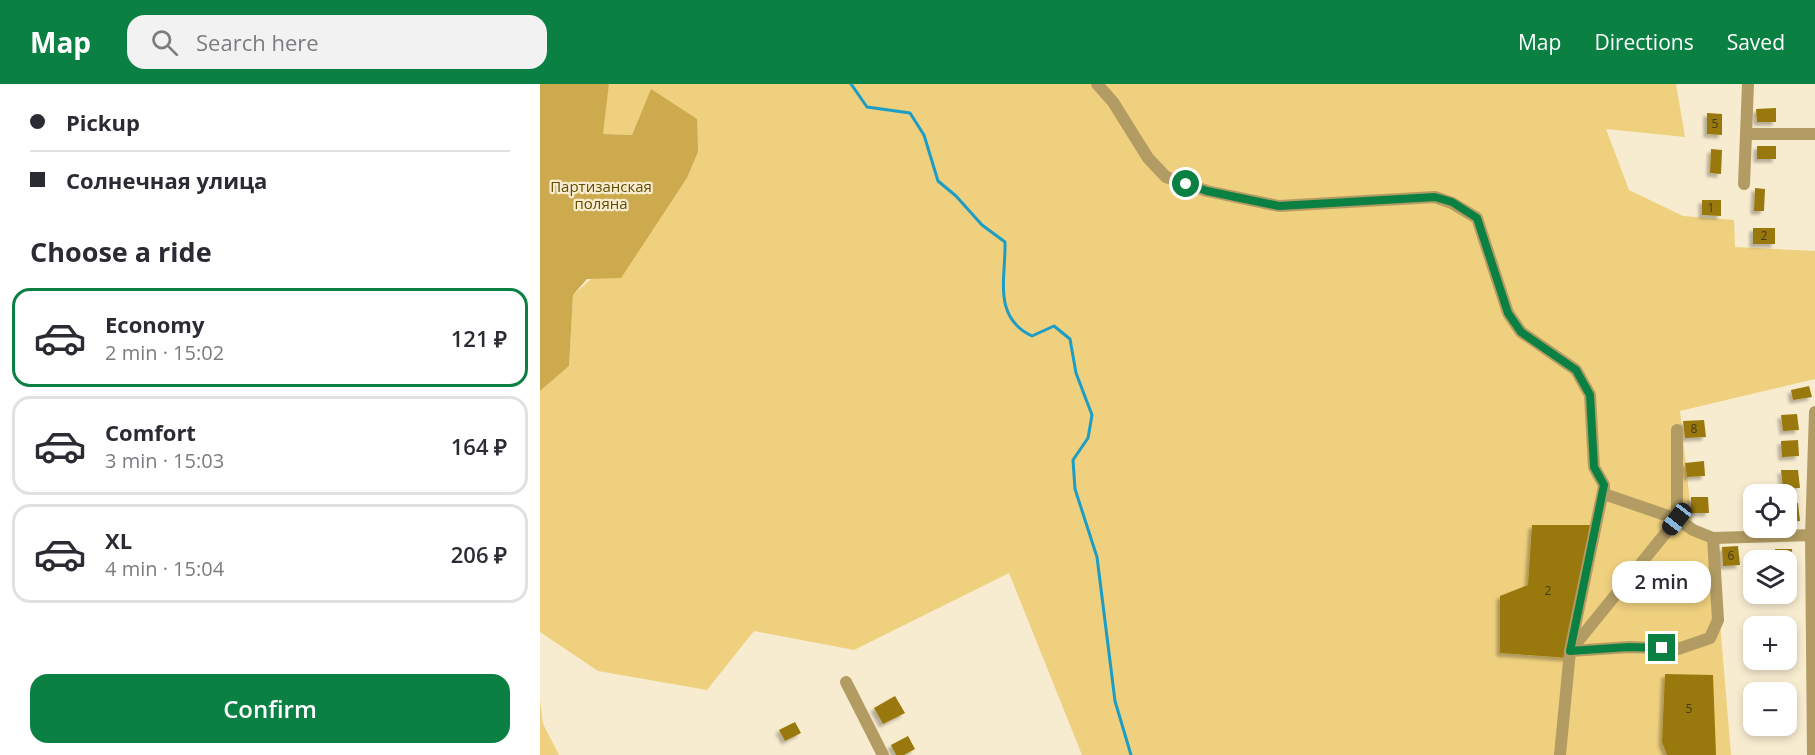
<!DOCTYPE html>
<html lang="en">
<head>
<meta charset="utf-8">
<style>
  :root { --surface:#fff; --page:#f2f2f3; --text:#2b2b33; --muted:#7c7c81; --line:#e1e1e2; --accent:#0b8043 }
  body { margin:0; font-family:"Open Sans",sans-serif; background:var(--page); color:var(--text); height:100vh; display:flex; flex-direction:column; font-size:22px; white-space:nowrap }
  * { box-sizing:border-box; margin:0 }
  p { font-size:20px; color:var(--muted) }
  .icon { flex:none; width:33px; height:33px; fill:none; stroke:currentColor; stroke-width:2; stroke-linecap:round; stroke-linejoin:round }
  .map { position:relative; flex:1; overflow:hidden }
  .panel { display:flex; flex-direction:column; background:var(--surface); width:540px }
  .panel>* { flex:none }
  .banner { display:grid; align-content:center; height:132px; padding:0 30px; background:var(--surface) }
  .controls { position:absolute; left:1203px; top:400px; display:grid; gap:12px }
  .controls a { display:grid; place-items:center; width:54px; height:54px; border-radius:12px; background:var(--surface); box-shadow:0 3px 9px #0003; font-size:30px }
  .end { position:absolute; width:27px; height:27px; margin:-14px; border:8px solid #0b8043; background:#fff; box-shadow:0 0 0 3px #fff }
  .from { border-radius:50% }
  .bubble { position:absolute; height:42px; border-radius:18px; background:var(--surface); box-shadow:0 3px 9px #0003; font-size:20px; font-weight:600; line-height:42px; text-align:center }
  .car { position:absolute; width:18px; height:36px; margin:-18px -9px; border-radius:8px; box-shadow:0 0 4px 2px #0007; background:linear-gradient(#222 24%,#8ab4d8 0 40%,#222 0 76%,#8ab4d8 0 86%,#222 0) }
  .banner b { display:flex; align-items:center; gap:21px; height:57px; font-size:22px }
  .banner b+b { border-top:2px solid var(--line) }
  .banner i { width:15px; height:15px; background:var(--text) }
  ul { padding:0; list-style:none }
  li { display:flex; align-items:center; gap:18px; height:99px; margin:0 12px 9px; padding:0 18px; border:3px solid var(--line); border-radius:18px }
  li div { flex:1 }
  li b { display:block; font-size:22px }
  li em { font-style:normal; font-weight:600 }
  li.selected { border-color:var(--accent) }
  li>.icon { width:54px; height:54px; stroke-width:1.5 }
  h2 { padding:0 30px; font-size:27px; line-height:72px }
  .action { display:flex; gap:12px; margin-top:auto; padding:12px 30px }
  .action a { flex:1; height:69px; border-radius:18px; background:var(--accent); color:#fff; font-size:24px; font-weight:600; line-height:69px; text-align:center }
  header { display:flex; align-items:center; gap:36px; box-sizing:border-box; height:84px; padding:0 30px; background:var(--accent); color:#fff }
  header strong { font-size:28px }
  nav { display:flex; gap:33px; margin-inline-start:auto; font-size:21px }
  .search { width:420px; height:54px; background:var(--page); display:flex; align-items:center; gap:15px; box-sizing:border-box; padding:0 21px; border-radius:18px; color:var(--muted); font-size:22px }
  main { display:flex; flex:1; min-height:0 }
  .map>svg:first-child { display:block }
  .green { fill:#efd07e }
  .forest { fill:#ccaa4d }
  .lines { fill:none; stroke-linecap:round; stroke-linejoin:round }
  .stream { stroke:#1b9dc5; stroke-width:3 }
  .building { fill:#997809; filter:url(#shadow) }
  .minor { stroke:#b29c63; stroke-width:12 }
  .route { stroke:#0b8043; stroke-width:8 }
  .labels { text-anchor:middle; stroke-width:4.5; stroke-linejoin:round; paint-order:stroke }
  .number-label { font-size:12px; fill:#463b17 }
  .park-label { font-size:15px; fill:#644d00; stroke:#f8ecd0 }
</style>
</head>
<body>
<header>
<strong>Map</strong>
<div class="search"><svg class="icon" aria-label="search" viewBox="0 0 24 24"><circle cx="10" cy="10" r="6"/><path d="M15 15l6 6"/></svg>Search here</div>
<nav><a>Map</a><a>Directions</a><a>Saved</a></nav>
</header>
<main>
<section class="panel">
<div class="banner">
<b><i class="from"></i>Pickup</b>
<b><i></i>Солнечная улица</b>
</div>
<h2>Choose a ride</h2>
<ul>
<li class="selected"><svg class="icon" aria-label="car" viewBox="0 0 24 24"><path d="M5 17H2v-5l4-1 3-4h7l3 4 3 1v5h-3M9 17h6M6 11h13"/><circle cx="7" cy="17" r="2"/><circle cx="17" cy="17" r="2"/></svg><div><b>Economy</b><p>2 min · 15:02</p></div><em>121 ₽</em></li>
<li><svg class="icon" aria-label="car" viewBox="0 0 24 24"><path d="M5 17H2v-5l4-1 3-4h7l3 4 3 1v5h-3M9 17h6M6 11h13"/><circle cx="7" cy="17" r="2"/><circle cx="17" cy="17" r="2"/></svg><div><b>Comfort</b><p>3 min · 15:03</p></div><em>164 ₽</em></li>
<li><svg class="icon" aria-label="car" viewBox="0 0 24 24"><path d="M5 17H2v-5l4-1 3-4h7l3 4 3 1v5h-3M9 17h6M6 11h13"/><circle cx="7" cy="17" r="2"/><circle cx="17" cy="17" r="2"/></svg><div><b>XL</b><p>4 min · 15:04</p></div><em>206 ₽</em></li>
</ul>
<div class="action"><a>Confirm</a></div>
</section>
<div class="map">
<svg width="1275" height="671" viewBox="0 0 1275 671">
  <defs>
    <filter id="shadow"><feDropShadow dx="-3.5" dy="3.5" stdDeviation="1.5" flood-color="#0004"/></filter>
  </defs>
  <rect width="100%" height="100%" fill="#f8ecd0"/>
  <g class="green">
    <polygon points="69,0 1136,0 1145,53 1066,45 1089,106 1143,132 1194,136 1195,163 1275,167 1275,295 1140,327 1153,446 1173,454 1191,671 542,671 469,489 314,566 214,547 167,606 58,587 0,548 0,307 29,282 33,211 121,133 147,94 158,68 111,6 92,51 62,50"/>
    <polygon points="0,616 3,640 19,671 0,671"/>
  </g>
  <polygon class="forest" points="0,0 69,0 63,50 92,51 111,5 157,35 158,68 147,94 81,194 47,195 33,211 29,282 0,307"/>
  <g class="lines">
    <path class="stream" d="M311,0l16,23 43,6 14,22 14,46 18,15 26,29 23,17c1,36 -13,75 27,94l22,-10 16,13 6,34 16,42 -4,23 -15,22 2,29 22,68 18,144 16,54"/>
  </g>
  <g class="building">
    <polygon points="1236,24 1236,38 1217,38 1216,25"/>
    <polygon points="1167,29 1182,30 1182,51 1167,50"/>
    <rect x="1217" y="62" width="19" height="13"/>
    <polygon points="1171,65 1182,66 1181,90 1170,89"/>
    <polygon points="1215,104 1225,105 1224,127 1214,127"/>
    <polygon points="1162,116 1181,116 1181,132 1162,131"/>
    <rect x="1213" y="144" width="22" height="16"/>
    <polygon points="1269,302 1272,313 1253,316 1251,306"/>
    <polygon points="1257,330 1259,346 1243,347 1241,331"/>
    <polygon points="1164,336 1166,353 1145,354 1143,337"/>
    <polygon points="1258,356 1259,372 1242,373 1241,357"/>
    <polygon points="1164,377 1165,392 1147,393 1145,379"/>
    <polygon points="1241,386 1258,386 1260,404 1243,404"/>
    <polygon points="1151,413 1168,413 1169,429 1151,429"/>
    <polygon points="1258,419 1260,437 1246,438 1246,420"/>
    <polygon points="992,441 1056,441 1029,574 960,569 960,512 988,501"/>
    <polygon points="1198,462 1200,481 1183,482 1182,463"/>
    <polygon points="1235,465 1252,465 1253,484 1246,484 1246,477 1236,477"/>
    <polygon points="1239,539 1253,540 1254,574 1246,574 1246,543 1239,543"/>
    <polygon points="1125,590 1173,591 1176,671 1127,671 1122,658"/>
    <polygon points="1246,610 1253,610 1253,646 1238,646 1238,642 1246,642"/>
    <polygon points="355,612 365,629 343,640 334,624"/>
    <polygon points="255,638 261,649 245,657 239,646"/>
    <polygon points="368,652 375,665 364,671 356,671 351,661"/>
  </g>
  <g class="lines">
    <g class="minor">
      <polyline points="557,0 573,18 608,74 626,93 667,107 739,122 895,113 912,119 937,134 968,229 981,248 1036,286 1050,311 1054,383 1064,401 1064,410 1137,435 1030,567 1020,671"/>
      <polyline points="1207,50 1275,50"/>
      <polyline points="1204,100 1208,0"/>
      <polyline points="1137,346 1137,435 1153,446 1173,454 1275,451"/>
      <polyline points="1064,402 1030,567 1090,563 1138,565 1170,554 1178,536 1173,454"/>
      <polyline points="306,598 343,671"/>
      <polyline points="1273,671 1271,451 1275,328"/>
    </g>
  </g>
  <g class="lines">
    <polyline class="route" points="646,100 667,107 739,122 895,113 912,118 937,134 968,229 981,248 1036,286 1050,311 1054,383 1064,401 1030,567 1089,563 1122,564"/>
  </g>
  <g class="labels">
    <g class="number-label">
      <text x="1175" y="44">5</text>
      <text x="1171" y="128">1</text>
      <text x="1224" y="156">2</text>
      <text x="1154" y="349">8</text>
      <text x="1191" y="476">6</text>
      <text x="1008" y="511">2</text>
      <text x="1149" y="629">5</text>
    </g>
    <g class="park-label">
      <text x="61" y="108">Партизанская<tspan x="61" dy="17">поляна</tspan></text>
    </g>
  </g>
</svg>
<div class="controls">
<a><svg class="icon" aria-label="locate" viewBox="0 0 24 24"><circle cx="12" cy="12" r="6"/><path d="M12 2v4M12 18v4M2 12h4M18 12h4"/></svg></a>
<a><svg class="icon" aria-label="layers" viewBox="0 0 24 24"><path d="M12 4l9 5-9 5-9-5zM3 14l9 5 9-5"/></svg></a>
<a>+</a>
<a>−</a>
</div>
<i class="end from" style="left:646px;top:100px"></i>
<i class="end" style="left:1122px;top:564px"></i>
<div class="bubble" style="left:1072px;top:477px;width:99px">2 min</div>
<i class="car" style="left:1137px;top:435px;rotate:218deg"></i>
</div>
</main>
</body>
</html>
